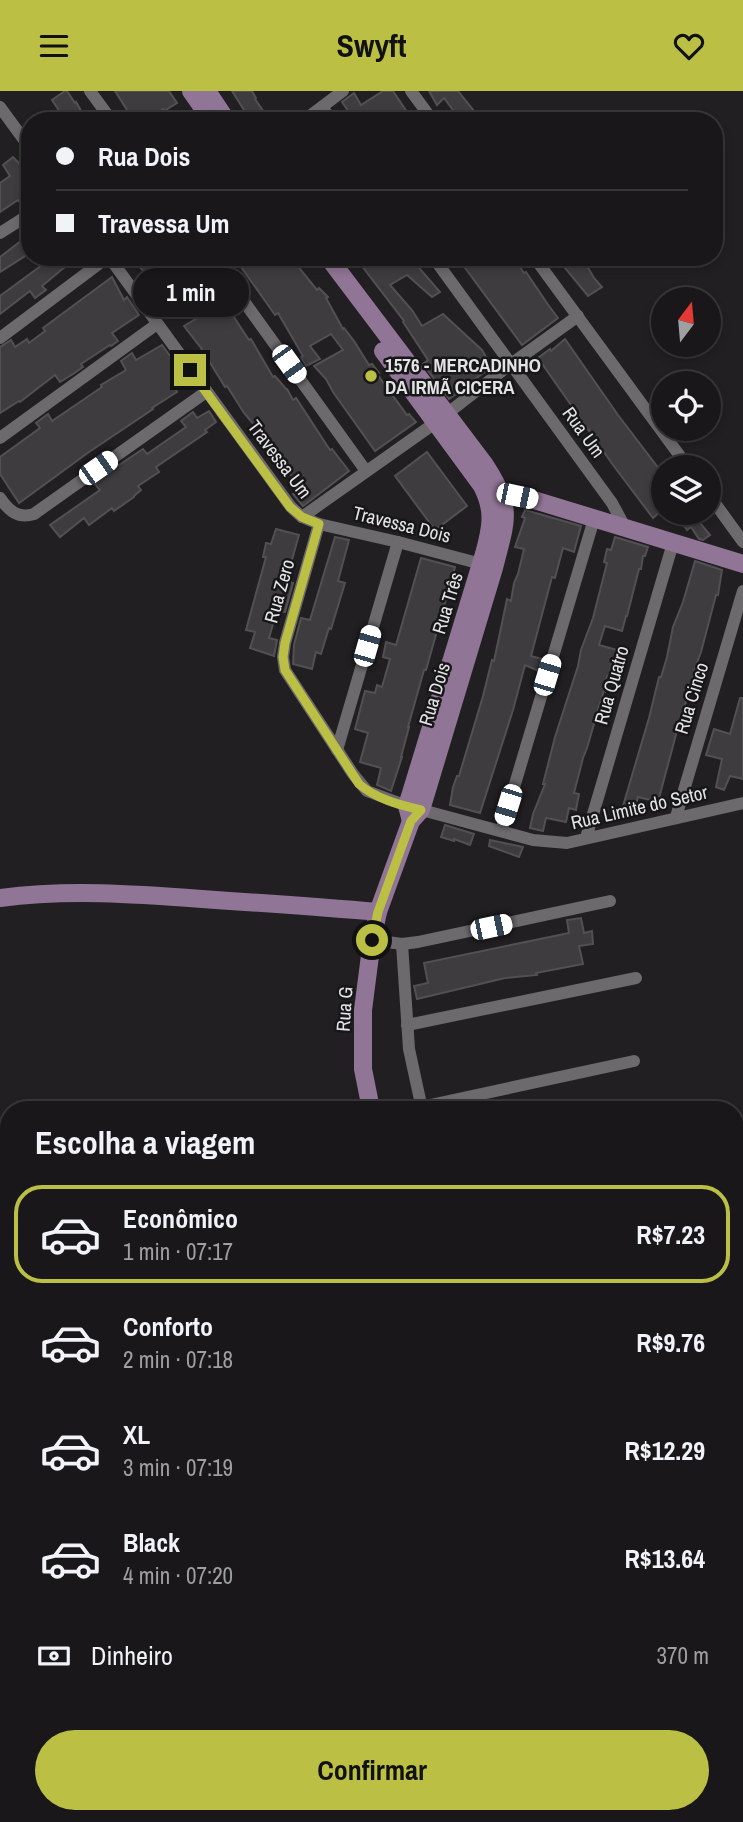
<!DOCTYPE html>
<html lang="pt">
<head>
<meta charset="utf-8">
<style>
  :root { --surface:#191719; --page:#262426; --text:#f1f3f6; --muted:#9f9fa2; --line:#373638; --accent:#bbc044 }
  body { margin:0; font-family:"Archivo Narrow",sans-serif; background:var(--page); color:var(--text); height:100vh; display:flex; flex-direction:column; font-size:26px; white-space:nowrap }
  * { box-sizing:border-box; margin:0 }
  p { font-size:23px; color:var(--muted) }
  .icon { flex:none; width:38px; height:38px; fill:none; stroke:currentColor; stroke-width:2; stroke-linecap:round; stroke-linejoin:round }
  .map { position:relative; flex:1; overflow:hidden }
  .details { position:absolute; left:0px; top:1010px; width:744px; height:723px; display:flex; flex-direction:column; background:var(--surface); border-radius:28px 28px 0 0; box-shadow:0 4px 10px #0003,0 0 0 2px var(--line) }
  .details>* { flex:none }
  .top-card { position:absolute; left:21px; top:21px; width:702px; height:154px; border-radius:28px; box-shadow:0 4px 10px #0003,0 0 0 2px var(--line); display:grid; align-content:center; height:154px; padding:0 35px; background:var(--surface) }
  .needle { width:46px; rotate:16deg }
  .controls { position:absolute; left:651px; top:196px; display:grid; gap:14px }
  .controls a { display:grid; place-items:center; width:70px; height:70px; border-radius:50%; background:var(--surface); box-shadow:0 4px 10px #0003,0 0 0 2px var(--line); font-size:35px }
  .end { position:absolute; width:32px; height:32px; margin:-16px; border:9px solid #bbc044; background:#111; box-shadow:0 0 0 4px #111 }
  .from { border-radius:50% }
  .bubble { position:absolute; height:49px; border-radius:24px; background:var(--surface); box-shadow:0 4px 10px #0003,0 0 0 2px var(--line); font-size:23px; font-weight:700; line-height:49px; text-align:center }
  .car { position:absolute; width:21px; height:42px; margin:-21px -10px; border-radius:9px; box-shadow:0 0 5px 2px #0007; background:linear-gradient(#fff 24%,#345 0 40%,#fff 0 76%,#345 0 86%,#fff 0) }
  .top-card b { display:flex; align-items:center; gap:24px; height:66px; font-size:26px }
  .top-card b+b { border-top:2px solid var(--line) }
  .top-card i { width:18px; height:18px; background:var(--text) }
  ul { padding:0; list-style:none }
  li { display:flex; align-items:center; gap:21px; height:98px; margin:0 14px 10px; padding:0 21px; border:4px solid transparent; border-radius:28px }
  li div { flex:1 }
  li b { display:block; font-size:26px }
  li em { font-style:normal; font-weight:700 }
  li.active { border-color:var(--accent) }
  li>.icon { width:63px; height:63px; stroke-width:1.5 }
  h2 { padding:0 35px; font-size:32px; line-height:84px }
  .pay { display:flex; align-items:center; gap:18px; height:77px; padding:0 35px; font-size:26px }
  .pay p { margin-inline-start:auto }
  .primary-button { display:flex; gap:14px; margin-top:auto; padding:14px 35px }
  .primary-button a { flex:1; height:80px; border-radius:42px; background:var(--accent); color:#111; font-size:28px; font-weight:700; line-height:80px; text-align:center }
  header { display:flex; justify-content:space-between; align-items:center; height:91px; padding:0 35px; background:var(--accent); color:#111; font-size:32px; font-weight:700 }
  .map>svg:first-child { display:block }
  .building { fill:#3e3c3e; stroke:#525053; stroke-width:2 }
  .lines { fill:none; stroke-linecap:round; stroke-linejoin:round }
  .street { stroke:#6c6a6c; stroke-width:12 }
  .secondary { stroke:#917596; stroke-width:18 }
  .route { stroke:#bbc044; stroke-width:9 }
  .poi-dot { fill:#bbc044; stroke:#171618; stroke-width:2.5 }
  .labels { text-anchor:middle; stroke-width:5; stroke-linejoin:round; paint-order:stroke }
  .poi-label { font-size:19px; font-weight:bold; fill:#e4e3e5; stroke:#171618; text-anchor:start }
  .street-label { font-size:19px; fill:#e4e3e5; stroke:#171618 }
</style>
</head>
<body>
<header><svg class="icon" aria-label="menu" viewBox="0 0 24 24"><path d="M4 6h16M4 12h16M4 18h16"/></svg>Swyft<svg class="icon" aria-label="heart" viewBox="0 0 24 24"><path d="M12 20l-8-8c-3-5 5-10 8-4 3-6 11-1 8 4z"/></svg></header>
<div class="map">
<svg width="743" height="1731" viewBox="0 0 743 1731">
  <rect width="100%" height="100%" fill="#211f21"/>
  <g class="building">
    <polygon points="65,0 67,0 75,12 76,11 87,30 50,30 60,21 52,9"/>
    <polygon points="115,0 169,0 177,12 164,20 163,18 147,30 134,30"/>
    <polygon points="232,0 252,0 256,7 255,8 264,21 251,30"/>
    <polygon points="383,0 393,0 413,30 396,30 392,24 385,30 355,30 342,11 354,2 361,14"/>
    <polygon points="429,0 458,0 482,30 461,30 444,7 437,14"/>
    <polygon points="13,66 30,84 30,112 23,116 18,109 0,121 0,92 10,85 3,74"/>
    <polygon points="30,143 30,162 0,181 0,166"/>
    <polygon points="53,166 77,166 42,195 46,199 35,207 30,200 0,223 0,205"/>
    <polygon points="132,166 191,166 212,196 165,227 159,217 165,213 143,180"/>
    <polygon points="234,166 307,166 296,173 317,199 319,197 328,206 326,207 343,238 344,237 354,250 369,274 372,273 379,282 377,283 407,324 409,323 416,331 375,360 333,301 326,288 314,275 343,259 331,243 310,255 320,268 306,275 301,266 303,265 278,222 275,224"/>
    <polygon points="355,166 414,166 420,178 440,201 432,206 407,184 390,194 412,219 422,235 443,223 482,259 492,276 471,291 472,292 449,308 423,273 428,269 403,231 404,230"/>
    <polygon points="457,166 513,166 524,182 526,181 549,215 558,227 522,254"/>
    <polygon points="556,166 582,166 594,187 602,196 588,205"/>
    <polygon points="112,186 124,209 127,206 139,224 112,242 118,250 111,255 110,254 81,273 83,276 73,283 60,291 55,284 20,311 19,310 0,322 0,256 11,249 15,256 27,248 29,252 45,240 43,237"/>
    <polygon points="224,211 249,249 251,248 273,286 275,285 286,298 287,298 293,309 296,307 330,359 332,358 349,380 303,415 293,403 300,397 260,341 244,322 227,295 225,296 201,257 184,235"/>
    <polygon points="565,248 618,324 663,383 663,418 653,427 613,374 538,267 550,258 551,260"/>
    <polygon points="162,254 189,291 176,299 177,301 152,317 153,318 89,361 19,412 0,383 0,366 40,337 36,332 48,323 52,330 102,296 101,294 126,279 121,270 132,262 136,269"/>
    <polygon points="209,320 216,331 205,339 207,341 156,376 159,381 138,395 141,399 134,405 134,406 114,420 112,417 89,434 84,427 60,446 50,434 100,399 94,392 107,382 143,358 147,363 186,336 181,330 193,321 197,327"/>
    <polygon points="427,361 467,415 435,439 395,385"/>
    <polygon points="525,419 581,435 574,461 563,457 555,487 552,486 531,565 542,568 539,580 525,574 513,619 480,722 450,714 453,696 457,685 459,685 483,605 492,569 494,570 507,508 511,510 514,492 518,483 524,458 515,456 525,427 522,426"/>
    <polygon points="675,422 692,422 710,444 703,449 699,448 691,436 687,439"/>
    <polygon points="276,438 299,444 286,490 293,492 285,521 277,519 269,547 277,549 274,565 250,557 255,541 246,539 266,466 263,466 266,452 271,453"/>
    <polygon points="335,446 349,449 338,490 345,492 331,538 329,537 321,563 316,561 312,578 293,573 294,554 301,527 310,529"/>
    <polygon points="615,446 648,456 645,465 643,465 641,478 639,478 627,525 626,525 622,540 605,535 599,554 617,559 615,571 612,570 609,586 607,585 605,600 604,599 587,657 583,667 574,702 579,703 576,719 569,717 566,731 546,727 543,740 530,737 533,723 545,693 543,693 555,646 578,575 581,559 593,527 607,472 604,471 607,458 611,459"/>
    <polygon points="421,467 455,476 426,579 424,579 408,636 409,636 401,666 402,666 391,700 377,694 381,677 360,671 368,642 355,638 365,600 375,602 377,594 382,596 390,568 383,566 386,551 396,554"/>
    <polygon points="695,470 722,479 718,504 716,504 701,561 695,577 689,604 682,621 658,711 638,706 635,717 623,715 649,627 659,586 661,586 667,566 673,536 683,511"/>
    <polygon points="740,607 743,607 743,688 730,685 724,699 716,696 722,668 706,664 714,638 730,643"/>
    <polygon points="445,734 474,743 470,754 454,748 454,750 441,746"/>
    <polygon points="490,749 523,756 519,766 489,755"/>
    <polygon points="581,827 584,842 592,840 593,853 579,855 583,873 536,882 537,884 505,887 417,908 414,895 428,892 424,872 569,842 567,829"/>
  </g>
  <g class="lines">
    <g class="street">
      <polyline points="90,0 112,30"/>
      <polyline points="411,0 433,30"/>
      <polyline points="0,16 30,57"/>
      <polyline points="322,16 332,30"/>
      <polyline points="303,30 343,0"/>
      <polyline points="0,142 30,123"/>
      <polyline points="109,166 291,416 302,426 319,433 398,451 489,475"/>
      <polyline points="212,166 366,380"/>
      <polyline points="433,166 612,412 626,438"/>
      <polyline points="534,166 688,376"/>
      <polyline points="0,247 108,166"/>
      <polyline points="0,347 157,233"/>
      <polyline points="709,404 743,451"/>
      <path d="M0,407c9,13 18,21 34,16l172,-122"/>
      <polyline points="302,426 435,332 511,273 578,225"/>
      <polyline points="319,433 285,552 283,566 285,579 353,683 367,700 407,715 533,749 567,752 743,712"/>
      <polyline points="337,659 398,451"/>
      <polyline points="676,726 743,500"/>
      <polyline points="501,740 594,428"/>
      <polyline points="586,747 673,452"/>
      <polyline points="372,849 402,853 418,851 610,810"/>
      <polyline points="402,853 409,958 422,1018"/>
      <polyline points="407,934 636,887"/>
      <polyline points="421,1016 634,970"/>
      <polyline points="735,1202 743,1215"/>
      <polyline points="735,1347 743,1341"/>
      <polyline points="735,1354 743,1367"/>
      <polyline points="735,1501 743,1514"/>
      <polyline points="141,1724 145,1731"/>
      <polyline points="225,1724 229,1731"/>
      <polyline points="317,1724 321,1731"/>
      <polyline points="405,1724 409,1731"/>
      <polyline points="492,1724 496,1731"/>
      <polyline points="580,1724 584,1731"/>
    </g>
    <g class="secondary">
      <polyline points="191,0 212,30"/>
      <polyline points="207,0 227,30"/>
      <path d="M328,166l157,208c29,44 21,55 9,103l-73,242 -10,11 -33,91 -6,28 -9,70v59l8,40"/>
      <path d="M383,260l99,135c13,25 9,42 2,68l-77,252 4,15"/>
      <polyline points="495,405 502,403 534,409 743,473"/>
      <path d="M0,807c67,-9 135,-4 202,1 59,4 117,8 176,13"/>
      <polyline points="735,1655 743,1668"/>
    </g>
  </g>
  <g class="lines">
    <path class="route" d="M190,279l100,137 12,10 17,7 -34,119 -2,14 2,13 74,114c17,15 41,21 62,26l-10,11 -33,91 -6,28"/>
  </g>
  <circle class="poi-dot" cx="371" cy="285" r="7"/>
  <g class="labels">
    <g class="poi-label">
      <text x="385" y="281">1576 - MERCADINHO<tspan x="385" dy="22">DA IRMÃ CICERA</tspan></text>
    </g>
    <g class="street-label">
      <text transform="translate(584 341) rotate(54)" y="7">Rua Um</text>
      <text transform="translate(280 368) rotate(53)" y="7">Travessa Um</text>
      <text transform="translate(402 433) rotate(14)" y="7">Travessa Dois</text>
      <text transform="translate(279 500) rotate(-74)" y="7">Rua Zero</text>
      <text transform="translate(447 512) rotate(-73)" y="7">Rua Três</text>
      <text transform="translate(611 594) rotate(-74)" y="7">Rua Quatro</text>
      <text transform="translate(434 603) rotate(-73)" y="7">Rua Dois</text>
      <text transform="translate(691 607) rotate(-73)" y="7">Rua Cinco</text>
      <text transform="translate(639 716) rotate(-13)" y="7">Rua Limite do Setor</text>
      <text transform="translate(344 918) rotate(-86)" y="7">Rua G</text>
    </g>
  </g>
</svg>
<div class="controls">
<a><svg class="needle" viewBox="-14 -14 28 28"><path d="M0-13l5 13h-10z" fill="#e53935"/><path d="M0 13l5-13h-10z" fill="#9f9fa2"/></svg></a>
<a><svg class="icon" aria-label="locate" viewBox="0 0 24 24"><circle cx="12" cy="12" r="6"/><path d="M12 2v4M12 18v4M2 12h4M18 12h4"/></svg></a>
<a><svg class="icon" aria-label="layers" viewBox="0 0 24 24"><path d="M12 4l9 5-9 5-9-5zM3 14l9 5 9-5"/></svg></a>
</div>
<i class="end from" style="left:372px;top:849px"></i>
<i class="end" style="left:190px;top:279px"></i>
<div class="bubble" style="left:133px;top:177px;width:116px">1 min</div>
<i class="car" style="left:289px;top:273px;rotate:144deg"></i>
<i class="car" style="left:98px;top:377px;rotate:55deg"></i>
<i class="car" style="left:517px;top:405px;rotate:102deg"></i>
<i class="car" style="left:367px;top:555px;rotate:16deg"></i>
<i class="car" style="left:547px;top:584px;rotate:17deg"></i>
<i class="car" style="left:508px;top:714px;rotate:197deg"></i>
<i class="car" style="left:491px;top:836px;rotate:78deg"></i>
<div class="top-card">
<b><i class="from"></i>Rua Dois</b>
<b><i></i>Travessa Um</b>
</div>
<section class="details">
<h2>Escolha a viagem</h2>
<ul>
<li class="active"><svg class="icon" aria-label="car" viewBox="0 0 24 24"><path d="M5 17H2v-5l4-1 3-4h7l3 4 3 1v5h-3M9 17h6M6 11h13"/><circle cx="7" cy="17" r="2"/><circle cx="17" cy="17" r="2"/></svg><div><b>Econômico</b><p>1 min · 07:17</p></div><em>R$7.23</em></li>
<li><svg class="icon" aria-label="car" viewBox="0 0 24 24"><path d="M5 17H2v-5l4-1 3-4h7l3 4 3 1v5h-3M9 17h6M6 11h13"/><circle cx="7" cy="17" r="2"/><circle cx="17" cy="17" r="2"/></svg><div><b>Conforto</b><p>2 min · 07:18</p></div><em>R$9.76</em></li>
<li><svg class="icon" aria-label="car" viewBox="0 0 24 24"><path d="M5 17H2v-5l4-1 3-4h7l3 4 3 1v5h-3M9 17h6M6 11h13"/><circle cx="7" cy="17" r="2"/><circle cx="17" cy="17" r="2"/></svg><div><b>XL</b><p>3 min · 07:19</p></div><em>R$12.29</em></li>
<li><svg class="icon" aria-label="car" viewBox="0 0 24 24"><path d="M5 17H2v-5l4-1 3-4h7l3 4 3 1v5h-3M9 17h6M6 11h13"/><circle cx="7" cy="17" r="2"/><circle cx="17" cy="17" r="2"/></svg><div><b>Black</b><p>4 min · 07:20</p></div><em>R$13.64</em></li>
</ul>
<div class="pay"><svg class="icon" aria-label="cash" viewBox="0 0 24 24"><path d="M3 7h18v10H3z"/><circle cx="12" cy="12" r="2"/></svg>Dinheiro<p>370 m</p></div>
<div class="primary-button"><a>Confirmar</a></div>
</section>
</div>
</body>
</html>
